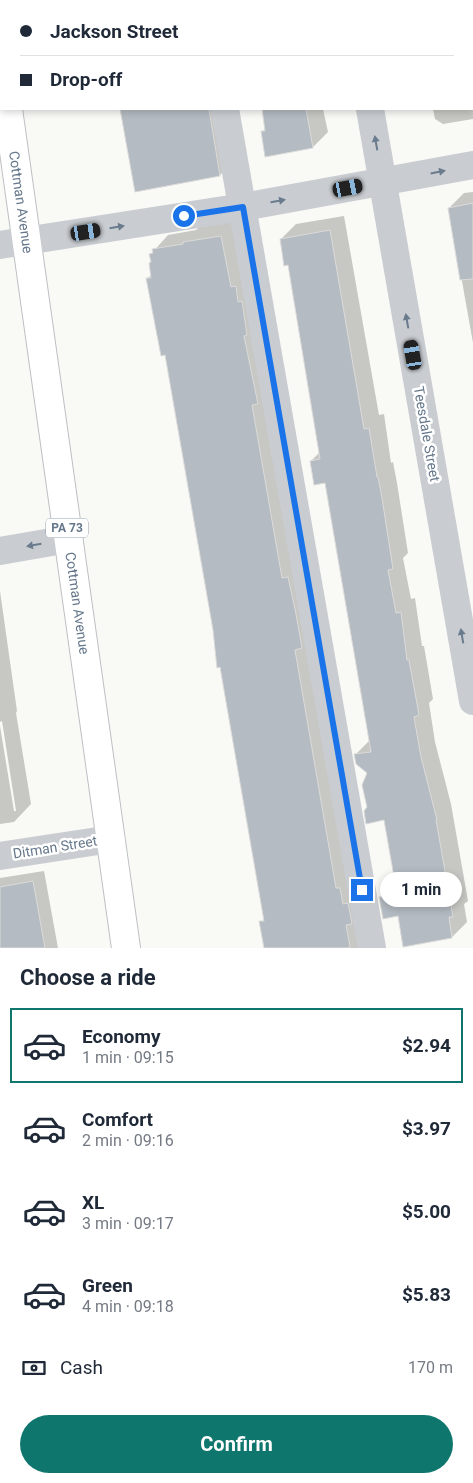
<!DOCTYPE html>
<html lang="en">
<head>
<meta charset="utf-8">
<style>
  :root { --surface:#fff; --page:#f6f6f7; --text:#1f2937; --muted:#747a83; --line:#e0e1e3; --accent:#0f766e }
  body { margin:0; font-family:Roboto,sans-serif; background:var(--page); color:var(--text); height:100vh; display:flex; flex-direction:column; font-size:19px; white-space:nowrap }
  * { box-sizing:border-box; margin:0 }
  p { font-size:16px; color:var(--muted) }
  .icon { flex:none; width:28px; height:28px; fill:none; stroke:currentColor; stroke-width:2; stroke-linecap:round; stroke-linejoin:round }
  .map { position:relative; height:948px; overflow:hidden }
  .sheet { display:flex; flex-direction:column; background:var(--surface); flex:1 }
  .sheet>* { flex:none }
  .guide { position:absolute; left:0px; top:0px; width:474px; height:110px; box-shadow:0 2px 8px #0003; display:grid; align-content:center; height:110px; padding:0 20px; background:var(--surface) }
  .end { position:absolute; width:22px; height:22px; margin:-11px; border:6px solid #1a73e8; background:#fff; box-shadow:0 0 0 2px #fff }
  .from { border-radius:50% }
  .bubble { position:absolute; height:35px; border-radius:18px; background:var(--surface); box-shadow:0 2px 8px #0003; font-size:16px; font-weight:700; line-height:35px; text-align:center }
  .car { position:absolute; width:15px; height:30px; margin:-15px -8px; border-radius:6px; box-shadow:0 0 4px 1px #0007; background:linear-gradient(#222 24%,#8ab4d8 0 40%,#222 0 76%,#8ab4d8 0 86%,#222 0) }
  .guide b { display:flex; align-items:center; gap:18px; height:48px; font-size:19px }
  .guide b+b { border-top:1px solid var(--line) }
  .guide i { width:12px; height:12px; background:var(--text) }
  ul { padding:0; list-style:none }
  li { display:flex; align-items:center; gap:15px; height:75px; margin:0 10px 8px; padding:0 10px; border:2px solid transparent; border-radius:0px }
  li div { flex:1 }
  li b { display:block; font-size:19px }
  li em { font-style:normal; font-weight:700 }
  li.active { border-color:var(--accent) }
  li>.icon { width:45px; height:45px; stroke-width:1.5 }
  h2 { padding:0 20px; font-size:22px; line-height:60px }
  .pay { display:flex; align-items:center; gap:12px; height:55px; padding:0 20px; font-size:19px }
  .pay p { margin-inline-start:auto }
  .button { display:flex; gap:10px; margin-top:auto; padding:10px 20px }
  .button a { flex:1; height:58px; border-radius:30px; background:var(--accent); color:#fff; font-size:20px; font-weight:700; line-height:58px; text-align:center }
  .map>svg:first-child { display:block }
  .shadow { fill:#0003 }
  .building { fill:#b4bbc2; stroke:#dbdbd9 }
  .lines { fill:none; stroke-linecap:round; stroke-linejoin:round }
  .major-casing { stroke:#bcc0c4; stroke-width:30 }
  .minor { stroke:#c9cdd1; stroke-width:28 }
  .major { stroke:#fff; stroke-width:28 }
  .oneway { fill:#6a7b8e }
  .route { stroke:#1a73e8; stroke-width:6 }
  .labels { text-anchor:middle; stroke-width:5; stroke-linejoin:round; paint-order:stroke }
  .shield { fill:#fff; stroke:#93a0ae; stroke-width:1 }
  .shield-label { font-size:12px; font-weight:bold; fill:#65778b }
  .street-label { font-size:14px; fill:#65778b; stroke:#fff }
</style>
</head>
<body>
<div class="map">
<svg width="473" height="948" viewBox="0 0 473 948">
  <rect width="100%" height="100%" fill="#f9f9f6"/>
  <g class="shadow">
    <rect x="102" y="0" width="100" height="1"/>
    <rect x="244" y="0" width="64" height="1"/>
    <polygon points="473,0 473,119 443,124 435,119 433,109 472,109 472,1 417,1"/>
    <polygon points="121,109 222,109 231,164 220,175 136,191"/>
    <polygon points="263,109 323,109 328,132 313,147 262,132 266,128"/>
    <polygon points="473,192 473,343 449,208 464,193"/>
    <polygon points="344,216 379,415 384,414 391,463 393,462 397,483 408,553 403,558 411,599 415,598 422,646 424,646 433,699 429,703 435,742 451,804 468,901 464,904 467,922 452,937 404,945 399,915 380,898 395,883 385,819 369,807 369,772 355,755 371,739 326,482 311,461 320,452 289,264 281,239 296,224"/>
    <polygon points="236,221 365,948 266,948 262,922 265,919 221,666 166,354 147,279 152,274 151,254 168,235 196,230 199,227"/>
    <polygon points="0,591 17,711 16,713 31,804 14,822 0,824 0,726 14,811 16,811 2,721 0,722"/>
    <polygon points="44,871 58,948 0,948 0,878"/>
  </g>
  <g class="building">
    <polygon points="120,109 209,109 220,176 135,192"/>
    <polygon points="262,109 306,109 313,148 265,157 261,131 265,131"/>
    <polygon points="473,203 473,279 460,280 448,208"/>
    <polygon points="330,230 364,429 369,428 377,477 378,477 382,498 393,569 388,570 396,613 401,612 407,660 409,660 419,715 414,717 421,757 437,820 436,820 453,917 449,917 452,938 403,947 398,916 383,919 379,897 397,894 384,820 366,824 364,811 367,807 362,785 367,773 356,764 354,754 371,752 325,483 314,485 310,461 320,459 288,265 284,266 280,239"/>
    <polygon points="221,236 231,287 236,286 238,302 242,301 247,335 244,336 258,404 252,405 282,578 288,577 296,614 302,648 295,650 336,888 340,888 343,904 348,903 352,924 346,925 350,947 348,948 264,948 259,921 264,921 220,667 217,668 213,630 165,355 161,356 146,278 151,278 149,263 151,262 149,254 153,253 152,249 183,244 183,242"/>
    <polygon points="33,881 45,948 0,948 0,887"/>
  </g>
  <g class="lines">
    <g class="major-casing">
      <g id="major">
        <polyline points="0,47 1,56"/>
        <path id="s1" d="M8,109l118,839"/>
      </g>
    </g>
    <g class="minor">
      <polyline points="205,0 206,1"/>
      <polyline points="351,0 351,1"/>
      <polyline points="225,109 372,948"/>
      <polyline points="370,109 473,701"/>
      <polyline points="0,245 243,207 473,165"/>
      <polyline points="0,551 69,539"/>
      <polyline points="0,856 111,839"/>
    </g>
    <use href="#major" class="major"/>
  </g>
  <defs><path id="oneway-solid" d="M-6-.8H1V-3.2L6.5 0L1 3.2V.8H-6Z" transform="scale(1.25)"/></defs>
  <g class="oneway">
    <use href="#oneway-solid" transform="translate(376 143) rotate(-100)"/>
    <use href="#oneway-solid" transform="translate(438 172) rotate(-11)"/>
    <use href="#oneway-solid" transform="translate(278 201) rotate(-10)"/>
    <use href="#oneway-solid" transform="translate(117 227) rotate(-9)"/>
    <use href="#oneway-solid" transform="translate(407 321) rotate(-100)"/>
    <use href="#oneway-solid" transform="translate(34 545) rotate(170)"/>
    <use href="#oneway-solid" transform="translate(462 636) rotate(-100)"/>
  </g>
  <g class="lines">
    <polyline class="route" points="184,216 243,207 362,890"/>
  </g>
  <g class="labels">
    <rect class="shield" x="46" y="518.5" width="42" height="19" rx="4"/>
    <g class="shield-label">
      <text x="67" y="532">PA 73</text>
    </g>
    <g class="street-label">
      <text dy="5" stroke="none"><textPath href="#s1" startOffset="94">Cottman Avenue</textPath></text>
      <text transform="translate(427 434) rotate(80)" y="5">Teesdale Street</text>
      <text dy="5" stroke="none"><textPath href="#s1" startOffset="499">Cottman Avenue</textPath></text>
      <text transform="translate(55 847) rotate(-9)" y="5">Ditman Street</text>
    </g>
  </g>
</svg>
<i class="end from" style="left:184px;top:216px"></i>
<i class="end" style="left:362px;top:890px"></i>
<div class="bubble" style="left:380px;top:872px;width:82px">1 min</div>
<i class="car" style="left:348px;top:188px;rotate:79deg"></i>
<i class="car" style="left:86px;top:232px;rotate:81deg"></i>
<i class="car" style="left:413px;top:355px;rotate:350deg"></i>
<div class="guide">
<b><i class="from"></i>Jackson Street</b>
<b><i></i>Drop-off</b>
</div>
</div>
<section class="sheet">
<h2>Choose a ride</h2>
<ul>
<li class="active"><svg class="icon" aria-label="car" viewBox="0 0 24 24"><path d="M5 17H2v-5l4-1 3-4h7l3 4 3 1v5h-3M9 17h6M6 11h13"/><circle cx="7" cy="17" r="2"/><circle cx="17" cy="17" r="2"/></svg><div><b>Economy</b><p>1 min · 09:15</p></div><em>$2.94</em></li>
<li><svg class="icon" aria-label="car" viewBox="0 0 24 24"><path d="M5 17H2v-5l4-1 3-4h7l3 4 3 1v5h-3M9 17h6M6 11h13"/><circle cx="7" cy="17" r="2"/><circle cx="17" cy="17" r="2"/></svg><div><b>Comfort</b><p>2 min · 09:16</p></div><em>$3.97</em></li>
<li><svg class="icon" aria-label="car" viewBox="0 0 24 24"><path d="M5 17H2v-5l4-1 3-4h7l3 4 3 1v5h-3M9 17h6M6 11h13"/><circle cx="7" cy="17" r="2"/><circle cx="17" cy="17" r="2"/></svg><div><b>XL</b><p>3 min · 09:17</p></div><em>$5.00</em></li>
<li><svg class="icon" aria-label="car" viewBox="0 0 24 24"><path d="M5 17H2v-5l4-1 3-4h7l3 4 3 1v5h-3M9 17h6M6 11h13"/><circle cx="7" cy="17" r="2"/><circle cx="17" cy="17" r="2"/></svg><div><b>Green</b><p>4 min · 09:18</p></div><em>$5.83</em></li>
</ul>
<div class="pay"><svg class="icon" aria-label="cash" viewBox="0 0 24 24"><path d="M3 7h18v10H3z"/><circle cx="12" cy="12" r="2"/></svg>Cash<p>170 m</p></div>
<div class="button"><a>Confirm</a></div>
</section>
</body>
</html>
